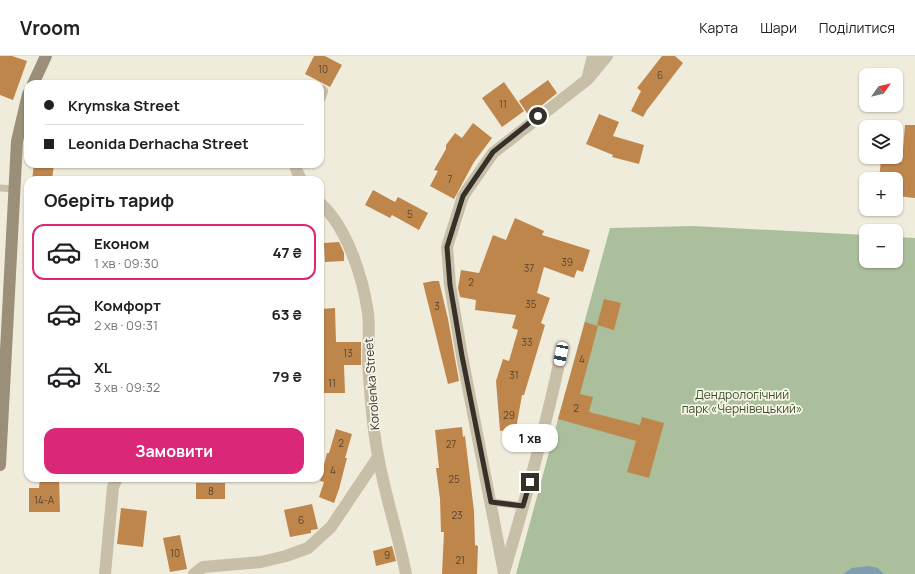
<!DOCTYPE html>
<html lang="uk">
<head>
<meta charset="utf-8">
<style>
  :root { --surface:#fff; --page:#f6f6f6; --text:#202124; --muted:#757577; --line:#e0e0e0; --accent:#db2777 }
  body { margin:0; font-family:Manrope,sans-serif; background:var(--page); color:var(--text); height:100vh; display:flex; flex-direction:column; font-size:15px; white-space:nowrap }
  * { box-sizing:border-box; margin:0 }
  p { font-size:13px; color:var(--muted) }
  .icon { flex:none; width:22px; height:22px; fill:none; stroke:currentColor; stroke-width:2; stroke-linecap:round; stroke-linejoin:round }
  .map { position:relative; flex:1; overflow:hidden }
  .drawer { position:absolute; left:24px; top:120px; width:300px; height:306px; display:flex; flex-direction:column; background:var(--surface); border-radius:12px; box-shadow:0 1px 3px #0004 }
  .drawer>* { flex:none }
  .top-card { position:absolute; left:24px; top:24px; width:300px; height:88px; border-radius:12px; box-shadow:0 1px 3px #0004; display:grid; align-content:center; height:88px; padding:0 20px; background:var(--surface) }
  .needle { width:26px; rotate:56deg }
  .buttons { position:absolute; left:859px; top:12px; display:grid; gap:8px }
  .buttons a { display:grid; place-items:center; width:44px; height:44px; border-radius:8px; background:var(--surface); box-shadow:0 1px 3px #0004; font-size:20px }
  .end { position:absolute; width:18px; height:18px; margin:-9px; border:5px solid #353028; background:#fff; box-shadow:0 0 0 2px #fff }
  .from { border-radius:50% }
  .bubble { position:absolute; height:28px; border-radius:12px; background:var(--surface); box-shadow:0 1px 3px #0004; font-size:13px; font-weight:700; line-height:28px; text-align:center }
  .car { position:absolute; width:12px; height:24px; margin:-12px -6px; border-radius:5px; box-shadow:0 0 3px 1px #0007; background:linear-gradient(#fff 24%,#345 0 40%,#fff 0 76%,#345 0 86%,#fff 0) }
  .top-card b { display:flex; align-items:center; gap:14px; height:38px; font-size:15px }
  .top-card b+b { border-top:1px solid var(--line) }
  .top-card i { width:10px; height:10px; background:var(--text) }
  ul { padding:0; list-style:none }
  li { display:flex; align-items:center; gap:12px; height:56px; margin:0 8px 6px; padding:0 12px; border:2px solid transparent; border-radius:12px }
  li div { flex:1 }
  li b { display:block; font-size:15px }
  li em { font-style:normal; font-weight:700 }
  li.active { border-color:var(--accent) }
  li>.icon { width:36px; height:36px; stroke-width:1.5 }
  h2 { padding:0 20px; font-size:18px; line-height:48px }
  .action { display:flex; gap:8px; margin-top:auto; padding:8px 20px }
  .action a { flex:1; height:46px; border-radius:12px; background:var(--accent); color:#fff; font-size:16px; font-weight:700; line-height:46px; text-align:center }
  header { display:flex; align-items:center; gap:24px; box-sizing:border-box; height:56px; padding:0 20px; background:var(--surface); border-bottom:1px solid var(--line) }
  header strong { font-size:19px }
  nav { display:flex; gap:22px; margin-inline-start:auto; font-size:14px }
  .map>svg:first-child { display:block }
  .green { fill:#abbf9d }
  .water { fill:#7d9eac }
  .building { fill:#bf864c }
  .lines { fill:none; stroke-linecap:round; stroke-linejoin:round }
  .lane { stroke:#c8bfa9; stroke-width:7 }
  .street { stroke:#c8bfa9; stroke-width:12 }
  .secondary { stroke:#9b8f7a; stroke-width:12 }
  .route { stroke:#353028; stroke-width:5 }
  .labels { text-anchor:middle; stroke-width:3.5; stroke-linejoin:round; paint-order:stroke }
  .number-label { font-size:10px; fill:#584631 }
  .street-label { font-size:12px; fill:#353028; stroke:#f8f5e8 }
  .park-label { font-size:12px; fill:#3b522d; stroke:#f8f5e8 }
</style>
</head>
<body>
<header>
<strong>Vroom</strong>
<nav><a>Карта</a><a>Шари</a><a>Поділитися</a></nav>
</header>
<div class="map">
<svg width="915" height="518" viewBox="0 0 915 518">
  <rect width="100%" height="100%" fill="#f0ecdc"/>
  <polygon class="green" points="693,170 866,179 866,205 896,205 896,181 915,182 915,518 516,518 610,172"/>
  <polygon class="water" points="868,510 878,512 884,518 843,518 852,512"/>
  <g class="building">
    <polygon points="0,0 12,0 27,5 13,44 0,39"/>
    <polygon points="314,0 325,0 342,9 330,31 305,18"/>
    <polygon points="662,0 675,0 683,7 647,54 643,61 631,55 641,35 637,32"/>
    <polygon points="548,24 557,37 529,60 519,45"/>
    <polygon points="504,26 524,55 502,71 482,42"/>
    <polygon points="599,58 619,66 613,80 644,89 639,108 612,101 613,99 586,88"/>
    <polygon points="473,67 492,82 474,106 454,143 430,130 438,115 434,114 446,93 446,89 455,77 462,82"/>
    <polygon points="905,69 915,69 915,142 896,140 896,123 879,123 881,104 902,106"/>
    <polygon points="34,108 54,108 52,124 32,124"/>
    <polygon points="373,134 395,146 398,141 428,157 419,174 392,159 390,162 365,149"/>
    <polygon points="515,162 544,175 542,179 590,194 583,216 577,214 574,222 544,211 537,237 550,242 541,267 545,269 524,339 522,339 516,373 500,375 496,325 503,303 509,305 518,274 512,272 516,259 475,254 476,244 460,241 458,232 461,214 479,217 493,179 506,184"/>
    <polygon points="339,186 344,197 344,205 325,206 324,187"/>
    <polygon points="433,225 439,225 448,263 459,325 448,328 423,227"/>
    <polygon points="604,243 621,247 614,274 597,269"/>
    <polygon points="335,252 336,286 361,286 361,309 344,309 345,337 323,337 320,336 320,318 323,318 323,288 320,288 320,253"/>
    <polygon points="585,266 598,270 580,338 593,341 589,356 640,369 642,361 664,367 649,422 627,416 636,385 558,363"/>
    <polygon points="462,371 463,381 465,380 474,455 475,489 478,490 477,518 442,518 444,476 441,476 440,443 436,412 439,412 435,374"/>
    <polygon points="336,373 352,378 345,402 347,402 339,433 334,447 319,441 324,426 320,425 327,397 329,397"/>
    <polygon points="40,422 59,422 60,456 29,456 29,432 39,432"/>
    <rect x="196" y="427" width="29" height="16"/>
    <polygon points="312,448 318,473 311,474 311,477 290,481 284,454"/>
    <polygon points="121,452 147,455 143,491 117,488"/>
    <polygon points="180,479 187,513 170,516 163,482"/>
    <polygon points="392,490 396,505 376,510 373,495"/>
  </g>
  <g class="lines">
    <g class="lane">
      <polyline points="0,132 14,133"/>
      <polyline points="491,446 523,450"/>
    </g>
    <g class="street">
      <polyline points="588,20 593,0"/>
      <polyline points="320,41 322,35"/>
      <polyline points="297,108 296,113 301,124"/>
      <path d="M320,147c27,24 43,75 48,110 2,16 0,33 0,49 2,31 4,63 10,94 7,39 20,78 28,118"/>
      <path d="M505,513c21,-71 41,-142 56,-215"/>
      <polyline points="504,517 462,300 450,229 447,191 463,140 493,97 588,23 607,0"/>
      <polyline points="105,518 113,431 117,422"/>
      <polyline points="194,518 203,511 261,506 286,500 308,492 331,471 378,401"/>
    </g>
    <g class="secondary">
      <polyline points="33,28 46,0"/>
      <polyline points="0,409 17,85 28,38"/>
    </g>
  </g>
  <g class="lines">
    <polyline class="route" points="530,426 523,450 491,446 462,300 450,229 447,191 463,140 493,96 538,60"/>
  </g>
  <g class="labels">
    <g class="number-label">
      <text x="323" y="17">10</text>
      <text x="660" y="23">6</text>
      <text x="503" y="52">11</text>
      <text x="450" y="127">7</text>
      <text x="410" y="162">5</text>
      <text x="567" y="210">39</text>
      <text x="529" y="216">37</text>
      <text x="471" y="230">2</text>
      <text x="531" y="252">35</text>
      <text x="437" y="254">3</text>
      <text x="527" y="290">33</text>
      <text x="348" y="301">13</text>
      <text x="582" y="307">4</text>
      <text x="514" y="323">31</text>
      <text x="332" y="331">11</text>
      <text x="576" y="356">2</text>
      <text x="509" y="363">29</text>
      <text x="341" y="391">2</text>
      <text x="451" y="392">27</text>
      <text x="333" y="418">4</text>
      <text x="454" y="427">25</text>
      <text x="211" y="439">8</text>
      <text x="44" y="448">14-А</text>
      <text x="457" y="463">23</text>
      <text x="301" y="468">6</text>
      <text x="175" y="501">10</text>
      <text x="387" y="503">9</text>
      <text x="460" y="508">21</text>
    </g>
    <g class="street-label">
      <text transform="translate(372 328) rotate(-94)" y="4">Korolenka Street</text>
    </g>
    <g class="park-label">
      <text x="742" y="343">Дендрологічний<tspan x="742" dy="14">парк «Чернівецький»</tspan></text>
    </g>
  </g>
</svg>
<div class="buttons">
<a><svg class="needle" viewBox="-14 -14 28 28"><path d="M0-13l5 13h-10z" fill="#e53935"/><path d="M0 13l5-13h-10z" fill="#757577"/></svg></a>
<a><svg class="icon" aria-label="layers" viewBox="0 0 24 24"><path d="M12 4l9 5-9 5-9-5zM3 14l9 5 9-5"/></svg></a>
<a>+</a>
<a>−</a>
</div>
<i class="end from" style="left:538px;top:60px"></i>
<i class="end" style="left:530px;top:426px"></i>
<div class="bubble" style="left:502px;top:368px;width:56px">1 хв</div>
<i class="car" style="left:561px;top:298px;rotate:191deg"></i>
<div class="top-card">
<b><i class="from"></i>Krymska Street</b>
<b><i></i>Leonida Derhacha Street</b>
</div>
<section class="drawer">
<h2>Оберіть тариф</h2>
<ul>
<li class="active"><svg class="icon" aria-label="car" viewBox="0 0 24 24"><path d="M5 17H2v-5l4-1 3-4h7l3 4 3 1v5h-3M9 17h6M6 11h13"/><circle cx="7" cy="17" r="2"/><circle cx="17" cy="17" r="2"/></svg><div><b>Економ</b><p>1 хв · 09:30</p></div><em>47 ₴</em></li>
<li><svg class="icon" aria-label="car" viewBox="0 0 24 24"><path d="M5 17H2v-5l4-1 3-4h7l3 4 3 1v5h-3M9 17h6M6 11h13"/><circle cx="7" cy="17" r="2"/><circle cx="17" cy="17" r="2"/></svg><div><b>Комфорт</b><p>2 хв · 09:31</p></div><em>63 ₴</em></li>
<li><svg class="icon" aria-label="car" viewBox="0 0 24 24"><path d="M5 17H2v-5l4-1 3-4h7l3 4 3 1v5h-3M9 17h6M6 11h13"/><circle cx="7" cy="17" r="2"/><circle cx="17" cy="17" r="2"/></svg><div><b>XL</b><p>3 хв · 09:32</p></div><em>79 ₴</em></li>
</ul>
<div class="action"><a>Замовити</a></div>
</section>
</div>
</body>
</html>
